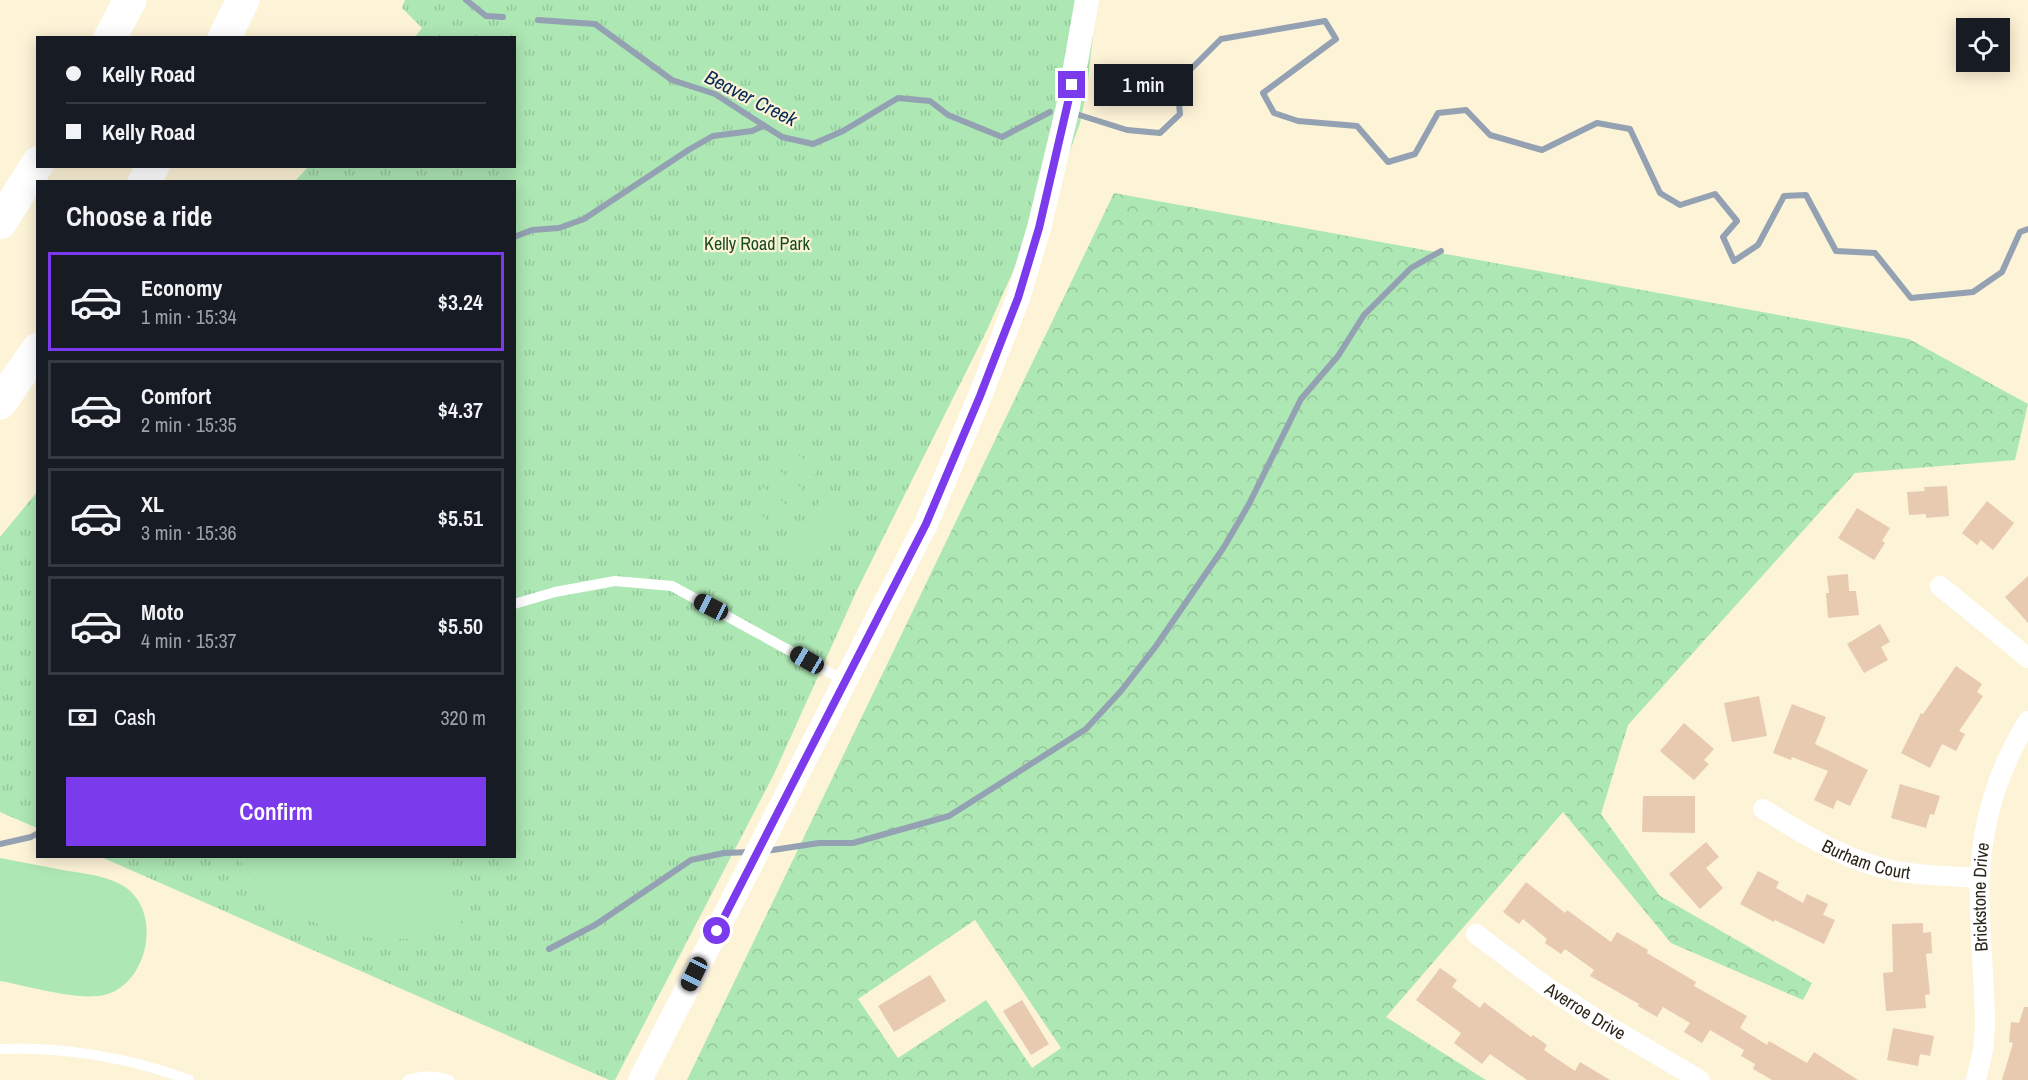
<!DOCTYPE html>
<html lang="en">
<head>
<meta charset="utf-8">
<style>
  :root { --surface:#171b24; --page:#20242c; --text:#f1f3f6; --muted:#9ea1a6; --line:#363941; --accent:#7c3aed }
  body { margin:0; font-family:"Archivo Narrow",sans-serif; background:var(--page); color:var(--text); height:100vh; display:flex; flex-direction:column; font-size:22px; white-space:nowrap }
  * { box-sizing:border-box; margin:0 }
  p { font-size:20px; color:var(--muted) }
  .icon { flex:none; width:33px; height:33px; fill:none; stroke:currentColor; stroke-width:2; stroke-linecap:round; stroke-linejoin:round }
  .map { position:relative; flex:1; overflow:hidden }
  .sheet { position:absolute; left:36px; top:180px; width:480px; height:678px; display:flex; flex-direction:column; background:var(--surface); border-radius:0px; box-shadow:0 3px 15px #0003 }
  .sheet>* { flex:none }
  .top-card { position:absolute; left:36px; top:36px; width:480px; height:132px; border-radius:0px; box-shadow:0 3px 15px #0003; display:grid; align-content:center; height:132px; padding:0 30px; background:var(--surface) }
  .fabs { position:absolute; left:1956px; top:18px; display:grid; gap:12px }
  .fabs a { display:grid; place-items:center; width:54px; height:54px; border-radius:0px; background:var(--surface); box-shadow:0 3px 15px #0003; font-size:30px }
  .end { position:absolute; width:27px; height:27px; margin:-14px; border:8px solid #7c3aed; background:#fff; box-shadow:0 0 0 3px #fff }
  .from { border-radius:50% }
  .bubble { position:absolute; height:42px; border-radius:0px; background:var(--surface); box-shadow:0 3px 15px #0003; font-size:20px; font-weight:600; line-height:42px; text-align:center }
  .car { position:absolute; width:18px; height:36px; margin:-18px -9px; border-radius:8px; box-shadow:0 0 4px 2px #0007; background:linear-gradient(#222 24%,#8ab4d8 0 40%,#222 0 76%,#8ab4d8 0 86%,#222 0) }
  .top-card b { display:flex; align-items:center; gap:21px; height:57px; font-size:22px }
  .top-card b+b { border-top:2px solid var(--line) }
  .top-card i { width:15px; height:15px; background:var(--text) }
  ul { padding:0; list-style:none }
  li { display:flex; align-items:center; gap:18px; height:99px; margin:0 12px 9px; padding:0 18px; border:3px solid var(--line); border-radius:0px }
  li div { flex:1 }
  li b { display:block; font-size:22px }
  li em { font-style:normal; font-weight:600 }
  li.active { border-color:var(--accent) }
  li>.icon { width:54px; height:54px; stroke-width:1.5 }
  h2 { padding:0 30px; font-size:27px; line-height:72px }
  .pay { display:flex; align-items:center; gap:15px; height:66px; padding:0 30px; font-size:22px }
  .pay p { margin-inline-start:auto }
  .action { display:flex; gap:12px; margin-top:auto; padding:12px 30px }
  .action a { flex:1; height:69px; border-radius:0px; background:var(--accent); color:#fff; font-size:24px; font-weight:600; line-height:69px; text-align:center }
  .map>svg:first-child { display:block }
  .forest { fill:url(#forest-crowns); fill-rule:evenodd }
  .park { fill:url(#park-tufts) }
  .garden { fill:#ade7b4 }
  .lines { fill:none; stroke-linecap:round; stroke-linejoin:round }
  .stream { stroke:#93a1b2; stroke-width:6 }
  .building { fill:#e7cab0 }
  .service { stroke:#fff; stroke-width:10 }
  .minor { stroke:#fff; stroke-width:20 }
  .tertiary { stroke:#fff; stroke-width:24 }
  .motorway { stroke:#fff; stroke-width:33 }
  .route { stroke:#7c3aed; stroke-width:8 }
  .labels { text-anchor:middle; stroke-width:4.5; stroke-linejoin:round; paint-order:stroke }
  .park-label { font-size:18px; fill:#164c22; stroke:#fdf3d7 }
  .street-label { font-size:18px; fill:#2b2619; stroke:#fdf3d7 }
  .water-label { font-size:20px; font-style:italic; fill:#052b57; stroke:#fdf3d7 }
</style>
</head>
<body>
<div class="map">
<svg width="2028" height="1080" viewBox="0 0 2028 1080">
  <defs>
    <pattern id="forest-crowns" width="20" height="18" patternUnits="userSpaceOnUse" patternTransform="scale(1.5)"><rect width="20" height="18" fill="#ade7b4"/><path d="M2 6a3 3 0 1 1 6 0M12 15a3 3 0 1 1 6 0" fill="none" stroke="#95c69a"/></pattern>
    <pattern id="park-tufts" width="24" height="20" patternUnits="userSpaceOnUse" patternTransform="scale(1.5)"><rect width="24" height="20" fill="#ade7b4"/><path d="M3 7l-1-3M5 7V3M7 7l1-3M15 17l-1-3M17 17v-4M19 17l1-3" fill="none" stroke="#95c69a"/></pattern>
  </defs>
  <rect width="100%" height="100%" fill="#fdf3d7"/>
  <path class="forest" d="M1114,193l795,146 119,65 -13,56 -160,13 -227,252 -27,89 59,82 152,87 -9,17 -132,-57 -108,-131 -177,205 100,63h-799zM975,920l86,128 -29,20 -46,-68 -88,58 -40,-59z"/>
  <g class="park">
    <polygon points="405,0 1094,0 1093,36 1087,89 1080,123 1068,156 1026,242 987,330 857,590 774,774 615,1080 609,1080 101,857 514,856 514,182 295,181 308,167 514,166 514,38 415,37 422,28 402,8"/>
    <polygon points="37,492 37,828 0,812 0,537"/>
  </g>
  <g class="garden">
    <polygon points="792,450 818,470 807,484 782,464"/>
    <polygon points="777,469 803,489 793,502 767,481"/>
    <polygon points="763,487 789,507 778,520 753,499"/>
    <polygon points="829,491 854,510 811,565 785,544"/>
    <polygon points="749,505 774,525 764,538 738,518"/>
    <path d="M236,857h207l20,72c-21,5 -43,10 -64,10 -43,2 -92,-14 -125,-41 -14,-12 -26,-28 -38,-41z"/>
    <path d="M0,858c23,4 45,9 68,13 20,3 40,5 57,16 38,26 23,98 -21,108 -27,6 -75,-9 -104,-14z"/>
  </g>
  <g class="lines">
    <g class="stream">
      <polyline points="466,0 486,16 503,17"/>
      <polyline points="538,20 595,24 672,80 715,94 782,137 813,144 843,131 898,98 930,101 948,115 1002,137 1050,112"/>
      <polyline points="1073,113 1127,130 1160,133 1180,114 1177,83 1221,39 1325,21 1336,39 1263,93 1274,113 1298,121 1357,126 1388,162 1415,154 1438,113 1466,110 1490,135 1542,150 1597,123 1630,129 1660,193 1680,205 1715,194 1737,221 1723,237 1734,261 1758,245 1784,196 1806,195 1836,251 1875,253 1911,298 1973,292 2002,272 2020,232 2028,229"/>
      <polyline points="514,237 532,230 559,228 584,219 690,149 713,136 752,131 763,126"/>
      <polyline points="0,844 31,837 38,833"/>
      <polyline points="766,851 819,843 853,843 949,816 1086,729 1121,691 1156,646 1224,547 1249,504 1301,399 1338,356 1364,315 1411,268 1441,251"/>
      <polyline points="549,949 595,925 691,860 724,853 750,852"/>
    </g>
  </g>
  <g class="building">
    <polygon points="1947,486 1949,516 1926,518 1926,514 1909,515 1907,492 1925,491 1924,487"/>
    <polygon points="1987,501 2014,523 1993,550 1981,540 1977,545 1962,533"/>
    <polygon points="1857,508 1890,528 1882,541 1885,543 1874,560 1838,538"/>
    <polygon points="1848,574 1849,591 1856,591 1859,615 1828,618 1826,593 1829,593 1827,576"/>
    <polygon points="2028,576 2028,623 2005,597"/>
    <polygon points="1880,624 1890,642 1881,647 1888,660 1864,673 1847,644"/>
    <polygon points="1956,666 1982,684 1977,692 1983,696 1959,731 1965,734 1956,751 1942,744 1930,768 1901,753 1921,713 1923,714"/>
    <polygon points="1759,696 1767,736 1732,742 1724,703"/>
    <polygon points="1792,704 1826,717 1815,744 1868,770 1850,806 1837,800 1833,809 1814,800 1828,771 1792,757 1791,760 1773,753"/>
    <polygon points="1684,723 1714,749 1704,760 1709,764 1694,780 1660,751"/>
    <polygon points="1900,784 1940,796 1934,815 1930,814 1926,828 1891,818"/>
    <polygon points="1643,796 1695,796 1695,833 1642,832"/>
    <polygon points="1706,842 1719,857 1706,868 1723,888 1700,909 1669,874"/>
    <polygon points="1758,871 1779,882 1776,888 1803,903 1807,894 1828,904 1823,915 1835,920 1824,944 1775,920 1774,922 1740,904"/>
    <polygon points="1526,882 1565,913 1567,910 1611,942 1617,932 1648,950 1647,953 1696,982 1694,986 1747,1016 1740,1028 1767,1045 1769,1041 1807,1063 1814,1052 1858,1080 1772,1080 1753,1069 1755,1064 1741,1056 1744,1050 1710,1030 1702,1043 1684,1032 1690,1023 1663,1007 1657,1017 1638,1006 1639,1004 1590,976 1594,970 1565,949 1561,954 1545,943 1547,939 1523,919 1519,924 1503,912"/>
    <polygon points="1923,923 1923,933 1931,932 1932,953 1926,954 1930,994 1925,995 1926,1008 1886,1011 1883,973 1893,972 1892,924"/>
    <polygon points="1440,968 1457,980 1452,987 1480,1008 1484,1002 1531,1037 1533,1035 1547,1045 1544,1050 1575,1071 1580,1062 1610,1080 1527,1080 1490,1054 1482,1064 1454,1043 1461,1033 1416,1000"/>
    <polygon points="930,975 946,1001 894,1032 878,1006"/>
    <polygon points="1022,1000 1049,1044 1031,1055 1003,1011"/>
    <polygon points="2024,1007 2028,1007 2028,1080 2002,1080 2013,1043 2009,1042 2011,1022 2019,1023"/>
    <polygon points="1893,1028 1934,1036 1930,1056 1920,1054 1918,1066 1887,1060"/>
  </g>
  <g class="lines">
    <g class="service">
      <polyline points="514,604 555,592 615,581 672,586 845,681"/>
      <path d="M0,1049c60,-3 132,9 189,31"/>
      <path d="M408,1080c15,-5 27,-5 41,0"/>
    </g>
    <g class="minor">
      <polyline points="1940,586 2028,658"/>
      <path id="s1" d="M1763,809c42,26 84,53 133,62 27,5 56,5 83,7"/>
      <path id="s2" d="M1476,934l72,54 50,32 102,60"/>
      <path id="s3" d="M1976,1080l7,-30 2,-22c0,-50 -7,-101 -5,-151 2,-55 19,-109 48,-156"/>
    </g>
    <polyline class="tertiary" points="640,1080 926,524 980,396 1018,298 1039,228 1068,107 1087,0"/>
    <g class="motorway">
      <polyline points="110,38 130,0"/>
      <polyline points="224,38 243,0"/>
      <polyline points="144,182 153,166"/>
      <polyline points="0,223 38,163"/>
      <polyline points="0,403 38,349"/>
    </g>
  </g>
  <g class="lines">
    <polyline class="route" points="717,931 926,524 980,396 1018,298 1039,228 1072,85"/>
  </g>
  <g class="labels">
    <g class="park-label">
      <text x="757" y="250">Kelly Road Park</text>
    </g>
    <g class="street-label">
      <text dy="6" stroke="none"><textPath href="#s1" startOffset="116">Burham Court</textPath></text>
      <text dy="6" stroke="none"><textPath href="#s3" startOffset="184">Brickstone Drive</textPath></text>
      <text dy="6" stroke="none"><textPath href="#s2" startOffset="134">Averroe Drive</textPath></text>
    </g>
    <g class="water-label">
      <text transform="translate(751 98) rotate(27)" y="7">Beaver Creek</text>
    </g>
  </g>
</svg>
<div class="fabs">
<a><svg class="icon" aria-label="locate" viewBox="0 0 24 24"><circle cx="12" cy="12" r="6"/><path d="M12 2v4M12 18v4M2 12h4M18 12h4"/></svg></a>
</div>
<i class="end from" style="left:717px;top:931px"></i>
<i class="end" style="left:1072px;top:85px"></i>
<div class="bubble" style="left:1094px;top:64px;width:99px">1 min</div>
<i class="car" style="left:711px;top:607px;rotate:297deg"></i>
<i class="car" style="left:807px;top:660px;rotate:300deg"></i>
<i class="car" style="left:694px;top:974px;rotate:206deg"></i>
<div class="top-card">
<b><i class="from"></i>Kelly Road</b>
<b><i></i>Kelly Road</b>
</div>
<section class="sheet">
<h2>Choose a ride</h2>
<ul>
<li class="active"><svg class="icon" aria-label="car" viewBox="0 0 24 24"><path d="M5 17H2v-5l4-1 3-4h7l3 4 3 1v5h-3M9 17h6M6 11h13"/><circle cx="7" cy="17" r="2"/><circle cx="17" cy="17" r="2"/></svg><div><b>Economy</b><p>1 min · 15:34</p></div><em>$3.24</em></li>
<li><svg class="icon" aria-label="car" viewBox="0 0 24 24"><path d="M5 17H2v-5l4-1 3-4h7l3 4 3 1v5h-3M9 17h6M6 11h13"/><circle cx="7" cy="17" r="2"/><circle cx="17" cy="17" r="2"/></svg><div><b>Comfort</b><p>2 min · 15:35</p></div><em>$4.37</em></li>
<li><svg class="icon" aria-label="car" viewBox="0 0 24 24"><path d="M5 17H2v-5l4-1 3-4h7l3 4 3 1v5h-3M9 17h6M6 11h13"/><circle cx="7" cy="17" r="2"/><circle cx="17" cy="17" r="2"/></svg><div><b>XL</b><p>3 min · 15:36</p></div><em>$5.51</em></li>
<li><svg class="icon" aria-label="car" viewBox="0 0 24 24"><path d="M5 17H2v-5l4-1 3-4h7l3 4 3 1v5h-3M9 17h6M6 11h13"/><circle cx="7" cy="17" r="2"/><circle cx="17" cy="17" r="2"/></svg><div><b>Moto</b><p>4 min · 15:37</p></div><em>$5.50</em></li>
</ul>
<div class="pay"><svg class="icon" aria-label="cash" viewBox="0 0 24 24"><path d="M3 7h18v10H3z"/><circle cx="12" cy="12" r="2"/></svg>Cash<p>320 m</p></div>
<div class="action"><a>Confirm</a></div>
</section>
</div>
</body>
</html>
